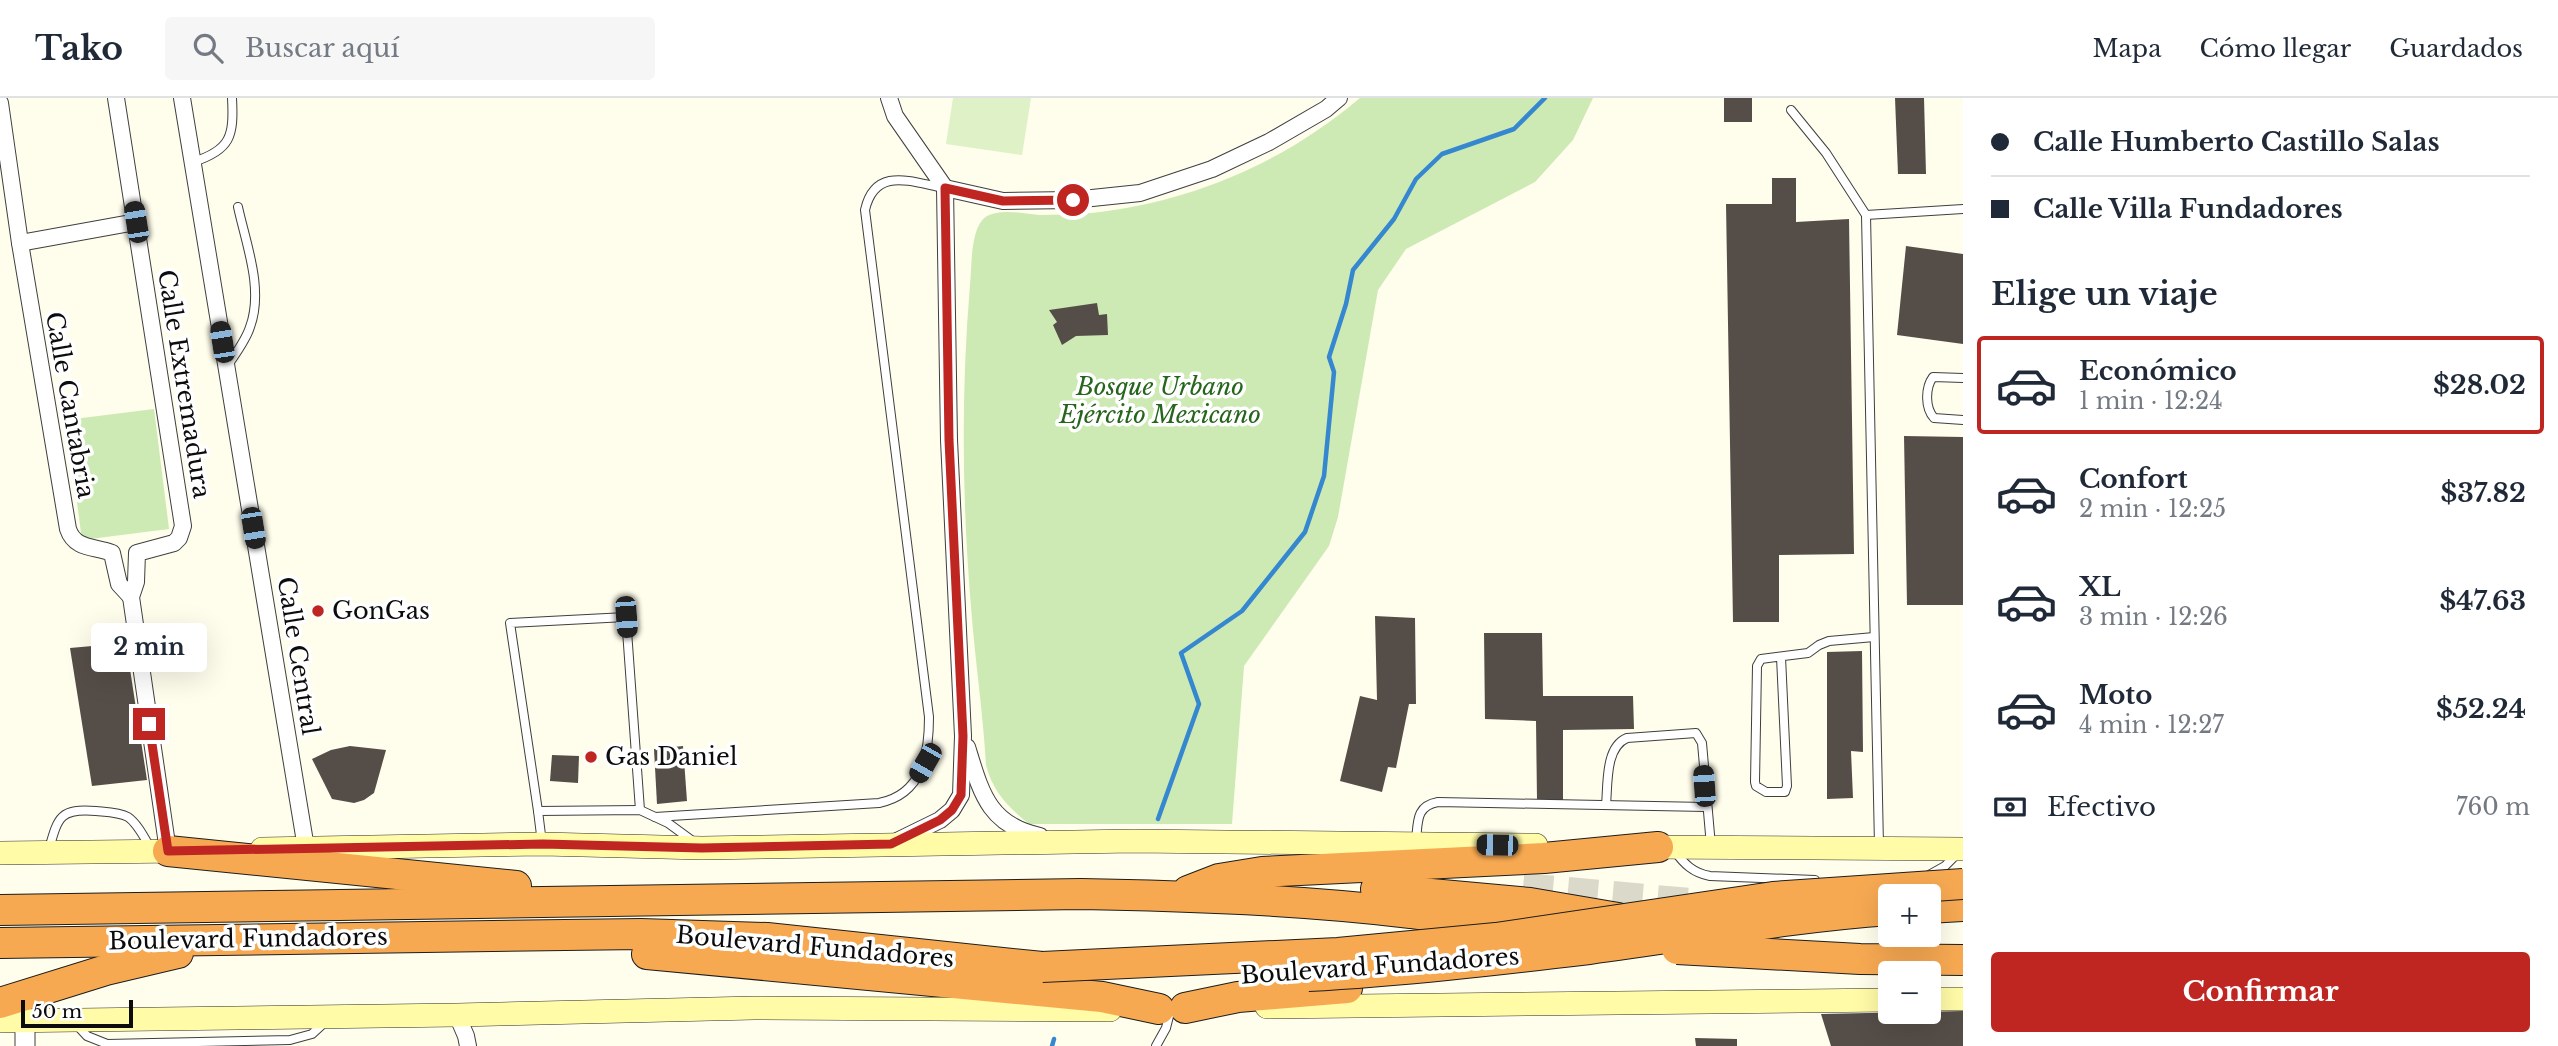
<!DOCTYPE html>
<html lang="es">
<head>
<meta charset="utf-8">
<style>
  :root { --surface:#fff; --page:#f6f6f7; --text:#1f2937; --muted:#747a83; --line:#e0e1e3; --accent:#bf2622 }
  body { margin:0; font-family:"Libre Baskerville",serif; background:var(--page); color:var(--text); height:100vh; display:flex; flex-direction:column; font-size:26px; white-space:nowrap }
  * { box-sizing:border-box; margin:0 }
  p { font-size:23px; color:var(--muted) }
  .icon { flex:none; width:38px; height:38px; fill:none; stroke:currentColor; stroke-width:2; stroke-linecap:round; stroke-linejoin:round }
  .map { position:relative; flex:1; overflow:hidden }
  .sheet { display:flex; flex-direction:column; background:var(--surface); width:595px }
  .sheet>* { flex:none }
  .hud { display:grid; align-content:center; height:154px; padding:0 28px; background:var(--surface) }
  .fabs { position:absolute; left:1878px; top:786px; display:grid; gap:14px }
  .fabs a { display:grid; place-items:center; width:63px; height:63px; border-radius:7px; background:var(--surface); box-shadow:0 7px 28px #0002; font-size:35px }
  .scale { position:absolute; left:21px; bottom:18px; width:112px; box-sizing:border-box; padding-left:7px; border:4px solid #0c0c0c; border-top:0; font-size:19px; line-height:24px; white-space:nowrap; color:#0c0c0c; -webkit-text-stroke:5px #fff; paint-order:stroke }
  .end { position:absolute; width:32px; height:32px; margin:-16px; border:9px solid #bf2622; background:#fff; box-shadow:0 0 0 4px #fff }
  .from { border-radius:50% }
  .bubble { position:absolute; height:49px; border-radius:7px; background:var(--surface); box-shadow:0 7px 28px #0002; font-size:23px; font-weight:700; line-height:49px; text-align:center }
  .car { position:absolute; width:21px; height:42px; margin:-21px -10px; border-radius:9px; box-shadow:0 0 5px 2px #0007; background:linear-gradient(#222 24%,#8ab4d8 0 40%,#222 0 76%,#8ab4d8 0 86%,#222 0) }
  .hud b { display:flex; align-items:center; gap:24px; height:66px; font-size:26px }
  .hud b+b { border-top:2px solid var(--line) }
  .hud i { width:18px; height:18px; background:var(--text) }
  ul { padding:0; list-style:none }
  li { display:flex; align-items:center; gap:21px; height:98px; margin:0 14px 10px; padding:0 14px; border:4px solid transparent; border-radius:7px }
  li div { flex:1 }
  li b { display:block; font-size:26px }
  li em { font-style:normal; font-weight:700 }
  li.current { border-color:var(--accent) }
  li>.icon { width:63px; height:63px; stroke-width:1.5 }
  h2 { padding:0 28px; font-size:32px; line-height:84px }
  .pay { display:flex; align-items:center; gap:18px; height:77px; padding:0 28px; font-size:26px }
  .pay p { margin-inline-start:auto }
  .action { display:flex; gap:14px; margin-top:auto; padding:14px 28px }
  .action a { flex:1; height:80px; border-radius:7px; background:var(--accent); color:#fff; font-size:28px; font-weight:700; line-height:80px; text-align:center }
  header { display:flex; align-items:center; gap:42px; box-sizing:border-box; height:98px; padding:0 35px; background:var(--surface); border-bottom:2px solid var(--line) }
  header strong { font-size:33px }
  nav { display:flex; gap:38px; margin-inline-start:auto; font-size:24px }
  .search { width:490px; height:63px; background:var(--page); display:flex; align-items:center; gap:18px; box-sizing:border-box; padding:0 24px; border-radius:7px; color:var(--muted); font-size:26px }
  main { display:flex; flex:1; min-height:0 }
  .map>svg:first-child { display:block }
  .green { fill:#cdeab5 }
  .pitch { fill:#dff1c7 }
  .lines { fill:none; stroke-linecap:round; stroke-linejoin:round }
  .stream { stroke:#3587cf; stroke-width:4.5 }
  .building { fill:#554e48 }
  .motorway-tunnel { stroke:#dbd9ca; stroke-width:30; stroke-dasharray:30 15; stroke-linecap:butt }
  .service-casing { stroke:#3f3f3f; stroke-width:10 }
  .minor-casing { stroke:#3f3f3f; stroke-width:18 }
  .tertiary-casing { stroke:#3f3f3f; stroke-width:21 }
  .secondary-casing { stroke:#2e2e2e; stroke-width:24 }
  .motorway-casing { stroke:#1d1d1d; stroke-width:32 }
  .service { stroke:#fff; stroke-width:8 }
  .minor { stroke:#fff; stroke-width:16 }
  .tertiary { stroke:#fff; stroke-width:19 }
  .secondary { stroke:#fffba7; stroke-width:23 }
  .motorway { stroke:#f7a952; stroke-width:30 }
  .motorway-bridge-casing { stroke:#1d1d1d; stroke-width:32; stroke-linecap:butt }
  .motorway-bridge { stroke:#f7a952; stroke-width:30 }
  .route { stroke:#bf2622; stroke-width:9 }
  .poi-dot { fill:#bf2622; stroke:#fff; stroke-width:2.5 }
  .labels { text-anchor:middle; stroke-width:7; stroke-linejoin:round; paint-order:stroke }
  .street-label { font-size:24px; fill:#0c0c0c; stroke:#fff }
  .park-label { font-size:24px; font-style:italic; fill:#26651c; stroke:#fff }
  .poi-label { font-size:24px; fill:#0c0c0c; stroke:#fff; text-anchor:start }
</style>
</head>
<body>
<header>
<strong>Tako</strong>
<div class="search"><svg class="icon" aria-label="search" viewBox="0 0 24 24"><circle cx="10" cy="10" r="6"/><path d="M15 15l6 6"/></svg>Buscar aquí</div>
<nav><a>Mapa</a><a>Cómo llegar</a><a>Guardados</a></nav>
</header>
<main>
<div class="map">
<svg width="1963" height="948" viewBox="0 0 1963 948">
  <rect width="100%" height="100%" fill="#fffdec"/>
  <g class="green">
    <path d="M1360,0h233l-20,42 -38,42 -129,67 -28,41 -40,227 -9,29 -85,120 -12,158h-203c-21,-17 -36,-32 -43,-59 -3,-53 -11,-105 -15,-158 -9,-107 -10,-215 -1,-322 2,-18 0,-59 17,-69 14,-8 38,-2 53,-1 17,0 35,-1 52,-2 100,-11 191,-50 268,-115z"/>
    <polygon points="154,311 169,431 82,442 66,322"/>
  </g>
  <polygon class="pitch" points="953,0 1031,0 1022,57 946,46"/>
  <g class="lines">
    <g class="stream">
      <polyline points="1158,721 1199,606 1181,555 1242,513 1305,434 1324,378 1334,274 1329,259 1346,206 1353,172 1394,121 1416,81 1442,56 1514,31 1545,0"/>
      <polyline points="1052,948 1054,941"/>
    </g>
  </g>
  <g class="building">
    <rect x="1724" y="0" width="28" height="24"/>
    <polygon points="1895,0 1924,0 1926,76 1898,76"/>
    <polygon points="1772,80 1796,80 1796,124 1849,121 1854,456 1779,457 1779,524 1733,524 1726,106 1772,106"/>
    <polygon points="1906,148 1963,156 1963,246 1897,237"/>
    <polygon points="1097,205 1099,217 1107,216 1108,237 1076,238 1062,247 1053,227 1057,224 1049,212"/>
    <polygon points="1904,338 1963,339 1963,507 1907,507"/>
    <polygon points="1375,518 1415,520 1416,606 1409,606 1396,670 1388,669 1382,694 1340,683 1360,598 1377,602"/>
    <polygon points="1484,535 1542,535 1543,598 1633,598 1634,631 1563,632 1563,702 1537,702 1536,623 1485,621"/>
    <polygon points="126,545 147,682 92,688 70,550"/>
    <polygon points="1862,553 1863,654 1851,653 1853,700 1827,701 1827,554"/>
    <polygon points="350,648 386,652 374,695 364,702 354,705 332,701 312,661 331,652"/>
    <polygon points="683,648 687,703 657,706 654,651"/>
    <polygon points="552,657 579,658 578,685 550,683"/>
    <polygon points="1963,913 1963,948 1831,948 1821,916"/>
    <polygon points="1695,940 1737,941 1737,948 1696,948"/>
  </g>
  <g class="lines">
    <polyline class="motorway-tunnel" points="1523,790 1690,805"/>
    <g class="service-casing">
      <g id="service">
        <polyline points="1791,12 1826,55 1866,117 1879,748"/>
        <path d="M193,64c38,-12 41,-26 39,-64"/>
        <polyline points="1866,117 1963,111"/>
        <path d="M228,267c8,-12 18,-25 22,-38 14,-38 -4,-83 -12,-120"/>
        <path d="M1963,280l-30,-1c-8,11 -8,31 1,41l29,2"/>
        <polyline points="1781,559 1787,688 1785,694 1766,694 1756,688 1755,684 1757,568 1761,561 1808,555 1819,547 1829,543 1874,539"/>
        <path d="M1606,707c2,-21 -1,-58 21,-67l69,-5 6,10 9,103"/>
        <polyline points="538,713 510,525 626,519 640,712"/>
        <path d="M655,719l224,-14c44,-9 50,-49 50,-86l-64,-507c10,-44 46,-28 79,-22"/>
        <path d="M1416,743c2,-20 0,-35 22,-39l268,5"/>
        <polyline points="542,745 538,713 640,712 668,725 694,744"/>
        <path d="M49,751c9,-32 11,-41 47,-38 11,1 23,1 32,6 10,7 17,22 23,32"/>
        <path d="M1674,752c10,14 19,23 36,26l105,4"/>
        <polyline points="1929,777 1945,768 1957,756"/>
        <polyline points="75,925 87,938 107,946 290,942 312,936 325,924"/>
        <polyline points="1156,948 1166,930 1170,914"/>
      </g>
    </g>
    <g class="minor-casing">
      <g id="minor">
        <polyline points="116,0 183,428 179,440 174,445 137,455 136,484 131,499 168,753"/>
        <polyline points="182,0 306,750"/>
        <polyline points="889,0 895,18 945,90"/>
        <path d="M0,5l20,140 48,286c7,21 27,17 44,24l7,31 12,13"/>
        <polyline points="945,90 1003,103 1073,102 1140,95 1212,71 1269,44 1326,11 1339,0"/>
        <polyline points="20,145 136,124"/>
        <path d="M967,649c14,45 21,78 73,89"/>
        <polyline points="895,744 940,722 952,712 961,697 963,638 949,342 945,90"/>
        <polyline points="457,917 466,938 468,948"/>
      </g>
    </g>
    <g class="tertiary-casing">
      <polyline id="tertiary" points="25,948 25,923"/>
    </g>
    <g class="secondary-casing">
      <g id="secondary">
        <polyline points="1644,749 1963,751"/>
        <polyline points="262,751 543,746 702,750 1133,743 1536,747"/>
        <polyline points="0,755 182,753"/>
        <polyline points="1928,901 1963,901"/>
        <polyline points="1267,909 1890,902"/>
        <polyline points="0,923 457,917 754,910 1110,912"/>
      </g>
    </g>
    <g class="motorway-casing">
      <g id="motorway">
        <polyline points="168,753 516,788"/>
        <polyline points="1376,791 1530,805 1618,820"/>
        <polyline points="1188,793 1219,781 1262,774 1544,760 1658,749"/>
        <polyline points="1928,810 1963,808"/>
        <path d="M0,812l1081,-16c110,2 221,6 330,19 37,5 74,11 111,16"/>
        <polyline points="0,845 641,836 767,840 1042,869"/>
        <polyline points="647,856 1102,899 1159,911"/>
        <polyline points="0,905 106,872 178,855"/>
        <polyline points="1185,910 1238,899 1347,890"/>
      </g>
    </g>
    <use href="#service" class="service"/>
    <use href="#minor" class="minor"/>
    <use href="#tertiary" class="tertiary"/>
    <use href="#secondary" class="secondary"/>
    <use href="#motorway" class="motorway"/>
    <g class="motorway-bridge-casing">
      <g id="motorway-bridge">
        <polyline points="1677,851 1860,861 1963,862"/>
        <polyline points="1042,869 1338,855 1496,840 1773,799 1963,786"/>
        <path d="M1308,878c93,-5 188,-16 281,-27 100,-13 200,-32 301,-39"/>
      </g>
    </g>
    <use href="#motorway-bridge" class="motorway-bridge"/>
  </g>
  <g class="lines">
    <polyline class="route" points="149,626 168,753 543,746 702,750 891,746 940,722 952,712 961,697 963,638 949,342 945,90 1003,103 1073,102"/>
  </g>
  <g class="poi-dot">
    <circle cx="318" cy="513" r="7"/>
    <circle cx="591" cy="659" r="7"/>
  </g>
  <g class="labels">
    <g class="street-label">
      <text transform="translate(184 286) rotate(81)" y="8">Calle Extremadura</text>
      <text transform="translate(70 307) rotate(80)" y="8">Calle Cantabria</text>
      <text transform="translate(298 558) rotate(81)" y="8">Calle Central</text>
      <text transform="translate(248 841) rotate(-1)" y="8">Boulevard Fundadores</text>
      <text transform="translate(815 849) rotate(5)" y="8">Boulevard Fundadores</text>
      <text transform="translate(1380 868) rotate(-4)" y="8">Boulevard Fundadores</text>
    </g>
    <g class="park-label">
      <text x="1160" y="297">Bosque Urbano<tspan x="1160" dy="28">Ejército Mexicano</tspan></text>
    </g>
    <g class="poi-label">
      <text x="332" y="521">GonGas</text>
      <text x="605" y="667">Gas Daniel</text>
    </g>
  </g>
</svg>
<div class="fabs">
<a>+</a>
<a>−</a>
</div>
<div class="scale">50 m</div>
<i class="end from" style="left:1073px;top:102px"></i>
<i class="end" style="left:149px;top:626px"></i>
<div class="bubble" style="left:91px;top:525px;width:116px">2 min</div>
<i class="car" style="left:136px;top:124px;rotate:351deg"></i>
<i class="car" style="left:222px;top:244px;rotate:351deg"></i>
<i class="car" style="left:253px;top:430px;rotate:171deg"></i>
<i class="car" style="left:626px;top:519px;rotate:176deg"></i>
<i class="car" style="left:925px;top:665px;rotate:210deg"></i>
<i class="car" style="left:1704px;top:688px;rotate:356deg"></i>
<i class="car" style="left:1497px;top:747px;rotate:271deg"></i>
</div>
<section class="sheet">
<div class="hud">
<b><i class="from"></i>Calle Humberto Castillo Salas</b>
<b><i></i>Calle Villa Fundadores</b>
</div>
<h2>Elige un viaje</h2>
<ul>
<li class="current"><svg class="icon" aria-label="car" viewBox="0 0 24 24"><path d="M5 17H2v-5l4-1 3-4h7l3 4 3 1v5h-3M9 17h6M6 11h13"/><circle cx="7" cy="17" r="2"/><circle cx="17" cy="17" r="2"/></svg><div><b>Económico</b><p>1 min · 12:24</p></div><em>$28.02</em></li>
<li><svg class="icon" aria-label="car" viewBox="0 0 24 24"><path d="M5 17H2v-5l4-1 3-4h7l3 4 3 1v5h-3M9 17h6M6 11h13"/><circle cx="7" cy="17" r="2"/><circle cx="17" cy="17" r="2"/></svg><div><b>Confort</b><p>2 min · 12:25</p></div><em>$37.82</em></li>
<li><svg class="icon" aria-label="car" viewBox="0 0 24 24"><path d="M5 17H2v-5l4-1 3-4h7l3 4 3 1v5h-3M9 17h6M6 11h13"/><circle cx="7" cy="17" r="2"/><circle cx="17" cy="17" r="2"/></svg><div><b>XL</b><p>3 min · 12:26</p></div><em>$47.63</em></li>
<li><svg class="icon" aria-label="car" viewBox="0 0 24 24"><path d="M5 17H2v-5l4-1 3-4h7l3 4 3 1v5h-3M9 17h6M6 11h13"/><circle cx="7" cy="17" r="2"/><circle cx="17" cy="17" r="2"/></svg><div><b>Moto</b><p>4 min · 12:27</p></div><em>$52.24</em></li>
</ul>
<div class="pay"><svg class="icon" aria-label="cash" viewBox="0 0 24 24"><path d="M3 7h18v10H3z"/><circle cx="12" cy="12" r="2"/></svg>Efectivo<p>760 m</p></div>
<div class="action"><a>Confirmar</a></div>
</section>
</main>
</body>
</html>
